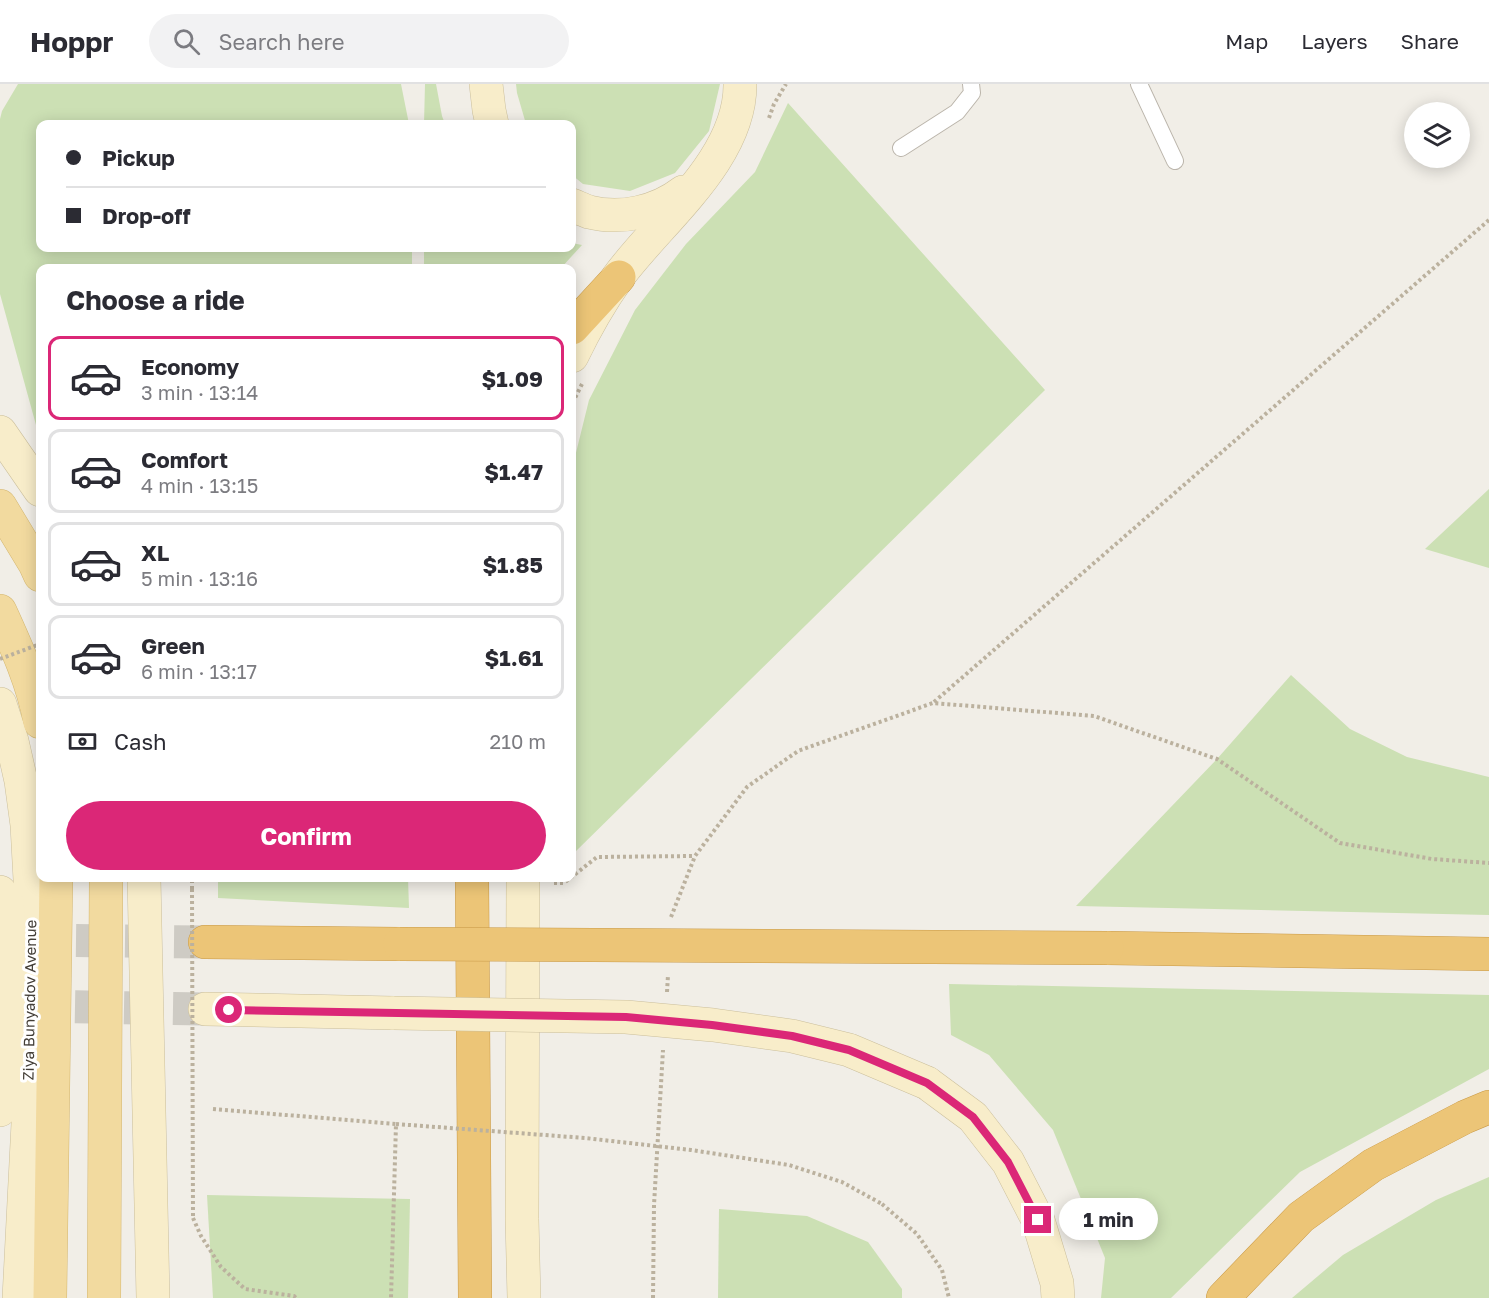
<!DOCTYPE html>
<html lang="en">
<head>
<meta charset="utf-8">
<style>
  :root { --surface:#fff; --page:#f2f2f3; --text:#2b2b33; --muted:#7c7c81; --line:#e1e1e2; --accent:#db2777 }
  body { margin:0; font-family:"Golos Text",sans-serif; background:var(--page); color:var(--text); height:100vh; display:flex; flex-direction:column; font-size:22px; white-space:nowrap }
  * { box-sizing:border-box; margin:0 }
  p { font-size:20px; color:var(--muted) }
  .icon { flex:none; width:33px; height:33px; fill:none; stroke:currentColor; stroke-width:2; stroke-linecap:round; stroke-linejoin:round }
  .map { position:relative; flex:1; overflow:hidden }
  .side { position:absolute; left:36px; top:180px; width:540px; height:618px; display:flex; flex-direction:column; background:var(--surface); border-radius:12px; box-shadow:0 3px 15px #0003 }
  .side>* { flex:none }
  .banner { position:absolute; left:36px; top:36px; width:540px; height:132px; border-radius:12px; box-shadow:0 3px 15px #0003; display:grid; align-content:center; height:132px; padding:0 30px; background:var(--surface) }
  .tools { position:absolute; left:1404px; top:18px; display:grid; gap:12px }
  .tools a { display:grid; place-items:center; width:66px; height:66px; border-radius:50%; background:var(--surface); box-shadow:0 3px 15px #0003; font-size:30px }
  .end { position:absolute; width:27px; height:27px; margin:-14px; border:8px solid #db2777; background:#fff; box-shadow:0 0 0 3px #fff }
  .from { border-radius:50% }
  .bubble { position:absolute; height:42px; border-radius:21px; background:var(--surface); box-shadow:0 3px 15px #0003; font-size:20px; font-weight:700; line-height:42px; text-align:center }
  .banner b { display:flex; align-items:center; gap:21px; height:57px; font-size:22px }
  .banner b+b { border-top:2px solid var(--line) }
  .banner i { width:15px; height:15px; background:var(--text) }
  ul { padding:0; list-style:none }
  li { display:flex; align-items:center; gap:18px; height:84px; margin:0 12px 9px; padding:0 18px; border:3px solid var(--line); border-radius:12px }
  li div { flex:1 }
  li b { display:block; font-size:22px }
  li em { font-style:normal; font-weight:700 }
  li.selected { border-color:var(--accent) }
  li>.icon { width:54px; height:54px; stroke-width:1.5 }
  h2 { padding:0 30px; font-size:27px; line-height:72px }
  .pay { display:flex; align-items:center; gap:15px; height:66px; padding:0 30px; font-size:22px }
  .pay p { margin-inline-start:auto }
  .cta { display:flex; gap:12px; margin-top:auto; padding:12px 30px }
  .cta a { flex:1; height:69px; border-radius:36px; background:var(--accent); color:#fff; font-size:24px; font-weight:700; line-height:69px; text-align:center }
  header { display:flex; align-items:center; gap:36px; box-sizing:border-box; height:84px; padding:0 30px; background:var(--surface); border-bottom:2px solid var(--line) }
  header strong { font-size:28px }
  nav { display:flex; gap:33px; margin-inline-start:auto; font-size:21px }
  .search { width:420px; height:54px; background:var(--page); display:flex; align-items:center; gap:15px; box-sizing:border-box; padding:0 21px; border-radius:33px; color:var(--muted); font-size:22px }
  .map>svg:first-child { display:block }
  .green { fill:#cce0b4 }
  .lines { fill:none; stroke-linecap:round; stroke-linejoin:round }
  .secondary-tunnel { stroke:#cecbc4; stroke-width:33; stroke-dasharray:33 16; stroke-linecap:butt }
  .motorway-tunnel { stroke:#cecbc4; stroke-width:33; stroke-dasharray:33 16; stroke-linecap:butt }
  .service-casing { stroke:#bbb5ab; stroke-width:18 }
  .secondary-casing { stroke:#cbbf9c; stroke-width:34 }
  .primary-casing { stroke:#d4b771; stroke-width:34 }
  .motorway-casing { stroke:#c99a48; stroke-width:34 }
  .path { stroke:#bbb19e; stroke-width:4; stroke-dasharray:3 3; stroke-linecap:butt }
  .service { stroke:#fff; stroke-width:16 }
  .secondary { stroke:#f8edca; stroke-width:33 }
  .primary { stroke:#f2da9f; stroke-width:33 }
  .motorway { stroke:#ecc577; stroke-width:33 }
  .secondary-bridge-casing { stroke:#cbbf9c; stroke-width:34; stroke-linecap:butt }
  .motorway-bridge-casing { stroke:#c99a48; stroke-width:34; stroke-linecap:butt }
  .path-bridge { stroke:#bbb19e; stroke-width:4; stroke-dasharray:3 3; stroke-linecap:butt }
  .secondary-bridge { stroke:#f8edca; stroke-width:33 }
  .motorway-bridge { stroke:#ecc577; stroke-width:33 }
  .route { stroke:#db2777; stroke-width:8 }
  .labels { text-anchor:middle; stroke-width:6; stroke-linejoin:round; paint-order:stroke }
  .street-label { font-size:15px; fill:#433e37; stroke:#fff }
</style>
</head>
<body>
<header>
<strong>Hoppr</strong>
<div class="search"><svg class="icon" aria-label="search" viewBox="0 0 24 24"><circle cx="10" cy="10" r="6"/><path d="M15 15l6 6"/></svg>Search here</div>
<nav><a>Map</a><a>Layers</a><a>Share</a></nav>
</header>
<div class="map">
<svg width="1489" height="1214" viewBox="0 0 1489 1214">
  <rect width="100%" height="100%" fill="#f1eee7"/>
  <g class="green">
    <polygon points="18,0 401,0 409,40 40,40 40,164 412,164 412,184 40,184 40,344 36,341 0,210 0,35 2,27"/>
    <polygon points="425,0 436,0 442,32 445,40 424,40"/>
    <polygon points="516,0 720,0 709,47 675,89 630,107 583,100 572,91 572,40 526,40 517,9"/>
    <polygon points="788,19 1045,306 572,771 572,385 589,316 635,226 686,160 755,88"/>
    <polygon points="572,159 582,161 561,184 424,184 424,164 572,164"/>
    <polygon points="1489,405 1489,484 1425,465"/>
    <polygon points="1291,591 1350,645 1407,673 1489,693 1489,831 1076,822 1217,675"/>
    <polygon points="218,794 408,794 409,824 218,814"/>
    <polygon points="949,900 1489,911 1489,985 1300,1088 1171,1214 1101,1214 1105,1174 1053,1046 989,971 951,951"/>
    <polygon points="1489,1093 1489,1214 1292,1214 1343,1171 1436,1116"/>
    <polygon points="207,1111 410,1115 408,1214 213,1214"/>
    <polygon points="719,1125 807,1132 868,1158 902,1205 902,1214 718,1214"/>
  </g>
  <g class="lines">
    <polyline class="secondary-tunnel" points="26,922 205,925"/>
    <polyline class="motorway-tunnel" points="27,856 205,858"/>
    <g class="service-casing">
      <g id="service">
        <polyline points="1139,0 1175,77"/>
        <polyline points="901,64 957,28 972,9 971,0"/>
      </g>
    </g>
    <g class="secondary-casing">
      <g id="secondary">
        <polyline points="486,0 489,26 492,40"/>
        <path d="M572,121c5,2 11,5 17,7 32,8 68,0 94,-20"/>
        <path d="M572,272c13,-27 29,-55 46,-79 41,-56 123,-118 122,-193"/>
        <polyline points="0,348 40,406"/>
        <polyline points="0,620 12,657 21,697 27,741 31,814 29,1020 19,1214"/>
        <polyline points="144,794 153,1214"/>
        <polyline points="523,794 522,1135 524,1214"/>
        <polyline points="0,808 7,819 8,829 4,1008 0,1026"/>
        <polyline points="205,925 394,929"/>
        <polyline points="927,999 973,1033 1008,1078 1038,1136 1057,1199 1058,1214"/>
      </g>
    </g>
    <g class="primary-casing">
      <g id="primary">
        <polyline points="0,422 35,480 40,491"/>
        <path d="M0,527c16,35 33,72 40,111"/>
        <polyline points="50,1214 56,794"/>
        <polyline points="104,1214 106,794"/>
      </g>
    </g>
    <g class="motorway-casing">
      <g id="motorway">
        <polyline points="572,244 619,193"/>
        <polyline points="472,794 475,1214"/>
        <polyline points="205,858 400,860"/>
        <polyline points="1107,864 1489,870"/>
        <polyline points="1223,1214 1301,1133 1373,1081 1465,1033 1489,1023"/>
      </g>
    </g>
    <g class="path">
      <polyline points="769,34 774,20 786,0"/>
      <polyline points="572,331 574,316 582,300"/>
      <polyline points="934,618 1489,136"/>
      <polyline points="554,799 564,799 597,773 695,772"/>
      <polyline points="192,805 192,794"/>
      <polyline points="671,833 695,772 747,703 798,667 933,619 1094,632 1217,675 1340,759 1432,775 1489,779"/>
      <polyline points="667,908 668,891"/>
      <polyline points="213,1025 396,1040 391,1214"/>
      <polyline points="882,1120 917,1150 942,1186 949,1214"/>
      <polyline points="193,1134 201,1152 221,1183 245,1205 294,1212 296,1214"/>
      <polyline points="653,1214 654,1121 663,966"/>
    </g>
    <use href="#service" class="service"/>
    <use href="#secondary" class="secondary"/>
    <use href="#primary" class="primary"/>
    <use href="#motorway" class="motorway"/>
    <g class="secondary-bridge-casing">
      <polyline id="secondary-bridge" points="394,929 626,933 713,941 792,952 849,966 927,999"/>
    </g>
    <g class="motorway-bridge-casing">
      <polyline id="motorway-bridge" points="400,860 1107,864"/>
    </g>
    <g class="path-bridge">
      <polyline points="0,575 40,560"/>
      <polyline points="192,805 193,1134"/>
      <polyline points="396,1040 585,1054 691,1066 789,1081 842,1098 882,1120"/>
    </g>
    <use href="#secondary-bridge" class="secondary-bridge"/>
    <use href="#motorway-bridge" class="motorway-bridge"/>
  </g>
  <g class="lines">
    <polyline class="route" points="229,926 626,933 712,941 792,952 849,966 927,999 973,1033 1008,1078 1038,1136"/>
  </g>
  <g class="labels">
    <g class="street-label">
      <text transform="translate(30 916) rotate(-89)" y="5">Ziya Bunyadov Avenue</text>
    </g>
  </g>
</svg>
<div class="tools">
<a><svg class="icon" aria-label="layers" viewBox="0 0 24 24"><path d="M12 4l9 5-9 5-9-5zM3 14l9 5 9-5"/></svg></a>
</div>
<i class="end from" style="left:229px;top:926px"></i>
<i class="end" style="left:1038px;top:1136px"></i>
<div class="bubble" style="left:1059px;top:1114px;width:99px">1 min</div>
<div class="banner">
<b><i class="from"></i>Pickup</b>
<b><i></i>Drop-off</b>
</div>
<section class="side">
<h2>Choose a ride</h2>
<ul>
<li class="selected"><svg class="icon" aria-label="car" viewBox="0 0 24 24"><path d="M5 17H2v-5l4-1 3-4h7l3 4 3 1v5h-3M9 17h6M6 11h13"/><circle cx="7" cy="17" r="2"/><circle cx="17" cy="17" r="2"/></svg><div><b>Economy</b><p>3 min · 13:14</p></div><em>$1.09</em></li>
<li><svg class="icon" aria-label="car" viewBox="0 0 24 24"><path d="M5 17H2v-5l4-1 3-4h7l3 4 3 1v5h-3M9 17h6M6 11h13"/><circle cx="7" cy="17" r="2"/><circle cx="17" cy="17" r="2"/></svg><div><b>Comfort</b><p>4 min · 13:15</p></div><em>$1.47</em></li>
<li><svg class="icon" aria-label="car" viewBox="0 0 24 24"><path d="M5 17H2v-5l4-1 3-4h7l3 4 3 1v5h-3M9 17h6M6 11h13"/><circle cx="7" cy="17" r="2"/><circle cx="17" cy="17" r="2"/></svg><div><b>XL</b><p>5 min · 13:16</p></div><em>$1.85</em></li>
<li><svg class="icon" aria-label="car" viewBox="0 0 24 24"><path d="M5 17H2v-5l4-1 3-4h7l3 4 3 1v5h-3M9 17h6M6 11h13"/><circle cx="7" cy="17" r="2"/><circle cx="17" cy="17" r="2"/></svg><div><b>Green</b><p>6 min · 13:17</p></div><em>$1.61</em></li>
</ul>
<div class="pay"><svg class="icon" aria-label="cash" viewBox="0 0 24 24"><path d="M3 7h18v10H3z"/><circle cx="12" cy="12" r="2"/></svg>Cash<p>210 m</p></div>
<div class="cta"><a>Confirm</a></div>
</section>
</div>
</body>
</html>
